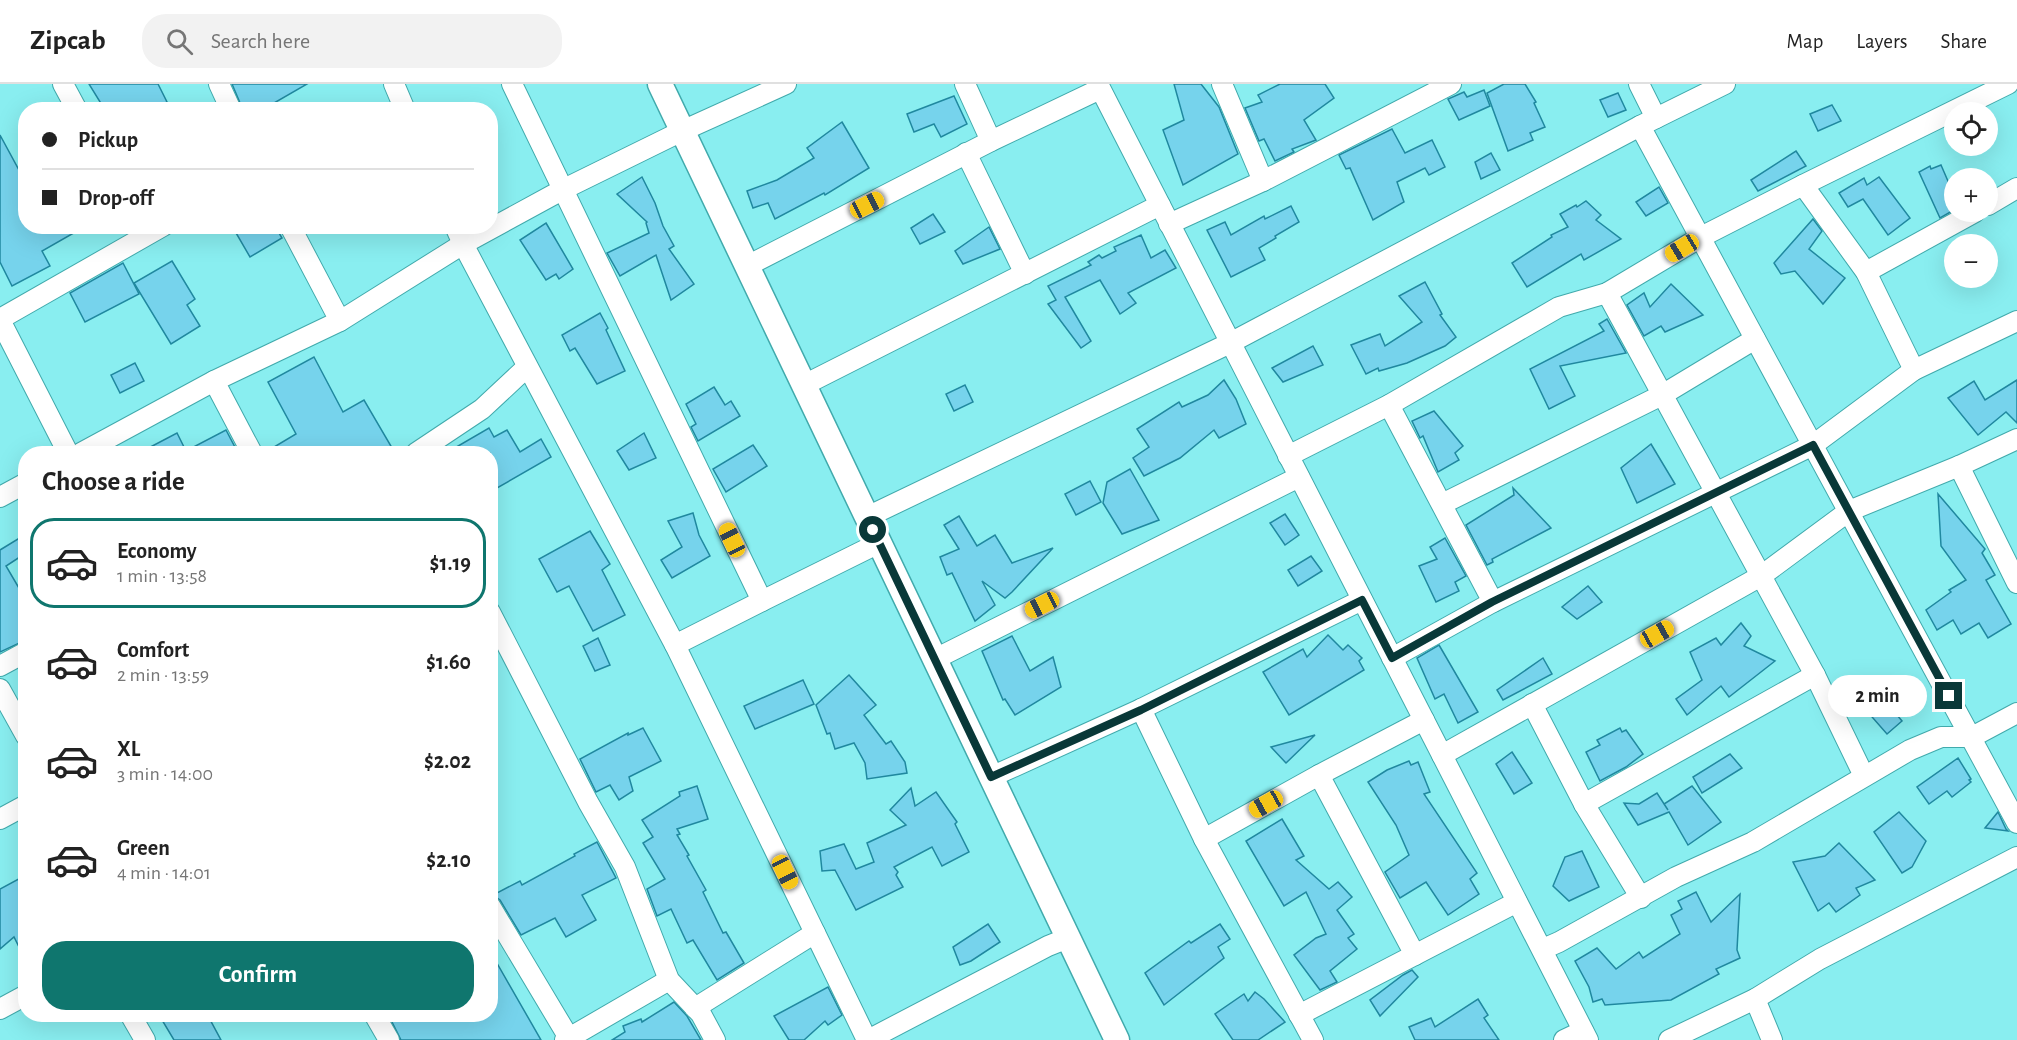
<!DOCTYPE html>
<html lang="en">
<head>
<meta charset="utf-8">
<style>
  :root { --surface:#fff; --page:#f2f2f2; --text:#222; --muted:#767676; --line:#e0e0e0; --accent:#0f766e }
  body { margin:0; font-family:"Alegreya Sans",sans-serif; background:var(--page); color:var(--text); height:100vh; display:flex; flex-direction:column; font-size:22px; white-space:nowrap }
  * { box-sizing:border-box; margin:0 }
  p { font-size:20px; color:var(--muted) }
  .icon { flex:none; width:33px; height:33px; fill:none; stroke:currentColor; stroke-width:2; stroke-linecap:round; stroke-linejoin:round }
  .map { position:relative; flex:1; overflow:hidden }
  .side { position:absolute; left:18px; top:362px; width:480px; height:576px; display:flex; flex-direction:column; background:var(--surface); border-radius:24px; box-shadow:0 6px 24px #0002 }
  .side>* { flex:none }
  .banner { position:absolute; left:18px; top:18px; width:480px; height:132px; border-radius:24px; box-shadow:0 6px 24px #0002; display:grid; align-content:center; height:132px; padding:0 24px; background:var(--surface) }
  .buttons { position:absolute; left:1944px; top:18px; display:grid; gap:12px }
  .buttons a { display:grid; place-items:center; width:54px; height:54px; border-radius:50%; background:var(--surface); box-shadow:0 6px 24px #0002; font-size:30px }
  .end { position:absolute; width:27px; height:27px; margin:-14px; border:8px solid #093838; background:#fff; box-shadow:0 0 0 3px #fff }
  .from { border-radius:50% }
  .bubble { position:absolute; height:42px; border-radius:21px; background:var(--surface); box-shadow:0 6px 24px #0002; font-size:20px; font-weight:700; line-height:42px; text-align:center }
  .car { position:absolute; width:18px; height:36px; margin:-18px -9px; border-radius:8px; box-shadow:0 0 4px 2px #0007; background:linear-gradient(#f5c518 24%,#345 0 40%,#f5c518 0 76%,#345 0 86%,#f5c518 0) }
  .banner b { display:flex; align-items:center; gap:21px; height:57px; font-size:22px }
  .banner b+b { border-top:2px solid var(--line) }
  .banner i { width:15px; height:15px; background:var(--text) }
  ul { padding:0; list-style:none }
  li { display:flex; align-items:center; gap:18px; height:90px; margin:0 12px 9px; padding:0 12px; border:3px solid transparent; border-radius:24px }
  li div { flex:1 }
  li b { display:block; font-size:22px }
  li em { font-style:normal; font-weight:700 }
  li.active { border-color:var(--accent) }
  li>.icon { width:54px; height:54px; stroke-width:1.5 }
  h2 { padding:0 24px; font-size:27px; line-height:72px }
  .button { display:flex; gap:12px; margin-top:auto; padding:12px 24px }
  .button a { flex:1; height:69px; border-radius:24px; background:var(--accent); color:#fff; font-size:24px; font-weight:700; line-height:69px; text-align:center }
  header { display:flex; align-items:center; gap:36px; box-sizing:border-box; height:84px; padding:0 30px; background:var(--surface); border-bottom:2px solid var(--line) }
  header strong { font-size:28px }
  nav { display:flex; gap:33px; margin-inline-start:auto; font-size:21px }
  .search { width:420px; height:54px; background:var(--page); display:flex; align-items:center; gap:15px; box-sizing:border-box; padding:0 21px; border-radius:24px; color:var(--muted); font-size:22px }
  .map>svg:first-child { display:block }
  .building { fill:#76d3ec; stroke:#20889f; stroke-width:1.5 }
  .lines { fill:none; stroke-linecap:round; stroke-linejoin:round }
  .minor-casing { stroke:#41aaac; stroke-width:22 }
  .tertiary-casing { stroke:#41aaac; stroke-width:27 }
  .minor { stroke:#fff; stroke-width:20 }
  .tertiary { stroke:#fff; stroke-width:24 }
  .route { stroke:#093838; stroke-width:8 }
</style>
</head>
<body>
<header>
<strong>Zipcab</strong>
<div class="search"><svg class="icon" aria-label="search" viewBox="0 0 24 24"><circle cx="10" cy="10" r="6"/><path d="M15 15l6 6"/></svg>Search here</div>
<nav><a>Map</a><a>Layers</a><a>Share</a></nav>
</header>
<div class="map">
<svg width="2017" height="956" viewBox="0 0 2017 956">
  <rect width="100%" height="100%" fill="#89eef0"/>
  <g class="building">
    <polygon points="89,0 158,0 167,18 153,26 105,26"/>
    <polygon points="232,0 307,0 262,26 243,26"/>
    <polygon points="1174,0 1201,0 1219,23 1238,70 1183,101 1163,46 1184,36"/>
    <polygon points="1280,0 1325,0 1334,14 1304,36 1316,56 1292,65 1294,68 1275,77 1264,55 1259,57 1245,24 1262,18 1258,11"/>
    <polygon points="1504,0 1525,0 1536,18 1534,19 1545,43 1530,49 1533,56 1508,67 1487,9"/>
    <polygon points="1484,6 1490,22 1459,36 1448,15 1464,8 1467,13"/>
    <polygon points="1618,9 1626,26 1608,33 1600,16"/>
    <polygon points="954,12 967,40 941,53 934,40 914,48 907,30"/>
    <polygon points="1832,21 1841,37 1818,47 1810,30"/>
    <polygon points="842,38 869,84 825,111 824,109 775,135 768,119 753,124 747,107 777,96 814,74 807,64"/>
    <polygon points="1392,45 1405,69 1432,56 1445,83 1429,91 1425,84 1397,98 1404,118 1373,136 1350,84 1346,85 1339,71"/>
    <polygon points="0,51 19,86 26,83 26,142 86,142 42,167 50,182 12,202 0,178"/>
    <polygon points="1796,67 1806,82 1758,107 1751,96"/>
    <polygon points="1491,69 1500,86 1481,95 1475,78"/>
    <polygon points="1941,81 1954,111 1948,113 1954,126 1940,134 1919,88 1930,82 1931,85"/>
    <polygon points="642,93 655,119 663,142 674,162 669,165 694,200 671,216 656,171 620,192 607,169 649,149 646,139 647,138 617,110"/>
    <polygon points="1879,93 1910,134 1888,151 1863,115 1848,123 1839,109 1864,94 1867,101"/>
    <polygon points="1659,103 1668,119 1646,132 1636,118"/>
    <polygon points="1586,117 1601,131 1596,136 1621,155 1584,176 1581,170 1527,203 1512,179 1552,153 1551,151 1568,143 1560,130 1576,121 1577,123"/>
    <polygon points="1291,122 1299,138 1275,152 1276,154 1259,164 1265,176 1231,193 1207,146 1225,138 1231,151 1264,132 1265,135"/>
    <polygon points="933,130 945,148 920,160 911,144"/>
    <polygon points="1813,135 1822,147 1809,165 1845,194 1823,220 1795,187 1781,190 1774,179"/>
    <polygon points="546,139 573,185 559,195 556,190 546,196 520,156"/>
    <polygon points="232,142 275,142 282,154 250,173"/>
    <polygon points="989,143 1000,165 963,180 955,167"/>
    <polygon points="1141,151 1151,174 1165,166 1176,184 1128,209 1136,219 1120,230 1100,196 1065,213 1091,257 1081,264 1048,220 1056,216 1048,202 1091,181 1088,178 1099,171 1102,174 1116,167 1114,163"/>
    <polygon points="172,177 195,215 187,221 200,242 171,260 134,199"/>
    <polygon points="123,179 139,210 85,238 70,209"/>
    <polygon points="1425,198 1442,230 1440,231 1456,253 1445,262 1407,279 1379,287 1378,284 1366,290 1351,261 1380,250 1385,262 1422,238 1399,212"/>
    <polygon points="1671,200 1703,231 1665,248 1661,242 1644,252 1627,221 1644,209 1650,223"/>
    <polygon points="600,229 608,244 606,246 625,287 597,300 575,264 570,267 562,251"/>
    <polygon points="1607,235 1626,269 1560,282 1575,312 1549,325 1530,285 1604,247 1599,240"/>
    <polygon points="1313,262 1323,281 1283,298 1272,284"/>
    <polygon points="314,273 343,328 364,316 395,369 264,369 296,350 268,298"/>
    <polygon points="135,279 144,297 120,309 111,291"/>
    <polygon points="1224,296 1236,315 1246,340 1219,354 1214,346 1180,374 1144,392 1133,374 1149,363 1137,345 1179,318 1182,323 1208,311"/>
    <polygon points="2017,296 2017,339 2006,328 1978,351 1948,314 1974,297 1985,316"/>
    <polygon points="965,301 973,318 954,327 946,310"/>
    <polygon points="714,303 725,321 731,317 740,332 698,357 691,343 696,340 686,320"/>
    <polygon points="1434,327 1463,362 1455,369 1459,376 1438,388 1423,352 1420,354 1412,337"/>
    <polygon points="489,344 494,353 507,346 520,368 541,355 551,373 490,408 490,369 446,369"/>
    <polygon points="226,346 238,369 139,369 177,349 186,367"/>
    <polygon points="644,349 656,374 629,386 617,367"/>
    <polygon points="1651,360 1675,400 1637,419 1621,384"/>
    <polygon points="753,361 767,382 726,408 713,385"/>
    <polygon points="1130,385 1159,436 1122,450 1103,419 1107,398"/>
    <polygon points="1090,397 1101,418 1076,431 1065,410"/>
    <polygon points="1513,404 1551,444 1492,475 1493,478 1487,481 1466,441 1514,411"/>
    <polygon points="1938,410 1985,465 1982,469 1995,491 1986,496 2011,540 1988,554 1979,539 1961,550 1953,536 1937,546 1926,526 1951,508 1949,506 1966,496 1941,462"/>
    <polygon points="693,429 699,451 710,472 672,494 661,476 682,463 668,437"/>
    <polygon points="1285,430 1299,451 1285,461 1270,439"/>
    <polygon points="959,432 977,462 995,451 1012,479 1053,464 1012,508 1005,514 982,497 995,521 975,537 952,489 947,491 940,473 959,465 944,441"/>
    <polygon points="590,447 610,480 602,486 625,531 593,547 569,502 557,508 539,475"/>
    <polygon points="26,450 26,469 6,482 26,516 26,556 0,568 0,466"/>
    <polygon points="1445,454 1466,492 1455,498 1459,507 1436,518 1419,482 1437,475 1430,463"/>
    <polygon points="1311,472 1322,487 1298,502 1288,486"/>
    <polygon points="1588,502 1602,518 1577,535 1562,523"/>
    <polygon points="1741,539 1751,552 1744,562 1775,577 1729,613 1721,602 1687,631 1676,615 1702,596 1690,568 1716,554 1721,561"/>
    <polygon points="1328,551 1343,566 1348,561 1362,574 1359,577 1364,586 1289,631 1263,588 1303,565 1307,573"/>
    <polygon points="1012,552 1030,587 1053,573 1061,603 1015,631 1005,615 1003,616 982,567"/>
    <polygon points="598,554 610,581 595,587 583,562"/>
    <polygon points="1439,561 1478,628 1458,639 1444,610 1435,615 1417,574"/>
    <polygon points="1543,574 1552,590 1503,616 1497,606"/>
    <polygon points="849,591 876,621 864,631 886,660 891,657 905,678 907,689 867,695 865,679 854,659 835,665 830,649 827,650 816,621"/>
    <polygon points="803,596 814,620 755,645 744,622"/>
    <polygon points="1875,605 1902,637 1887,650 1858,617"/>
    <polygon points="643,644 661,677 629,693 633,707 619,716 610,701 596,708 580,675 628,649 628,651"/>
    <polygon points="1620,644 1622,648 1626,646 1643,670 1626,683 1600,697 1586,668 1600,661 1597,656"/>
    <polygon points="1315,651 1286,679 1271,663"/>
    <polygon points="1512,668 1532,699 1514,710 1496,680"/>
    <polygon points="1730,670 1742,684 1702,709 1693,693"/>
    <polygon points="1958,674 1971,695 1969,696 1971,698 1952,713 1947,707 1929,720 1917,703"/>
    <polygon points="1409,677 1411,681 1418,678 1430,708 1424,710 1477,789 1470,795 1479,810 1448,831 1426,798 1400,814 1385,788 1409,771 1396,741 1368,698 1387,686"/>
    <polygon points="697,702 708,735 677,745 680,750 677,751 689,771 687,772 706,806 703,808 723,849 726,848 744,879 717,896 693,856 687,859 671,825 657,832 647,805 665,795 643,759 653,753 642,736 680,712 679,708"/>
    <polygon points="1692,702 1721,738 1688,761 1669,728 1638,741 1624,719 1639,720 1657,709 1668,726 1664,720"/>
    <polygon points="911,704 915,722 936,708 957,738 955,740 969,768 942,782 932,763 894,783 898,788 896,791 903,803 856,826 835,786 822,787 820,767 844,760 856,785 874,778 867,759 906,741 890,726"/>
    <polygon points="1899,728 1926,757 1912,783 1902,789 1874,748"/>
    <polygon points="1998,728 2006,745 2008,747 1985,744"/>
    <polygon points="1282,735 1304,772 1296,776 1329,805 1338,798 1352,813 1337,826 1354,850 1348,854 1357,865 1330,887 1337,898 1320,906 1294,871 1316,854 1326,850 1306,808 1284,822 1246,757"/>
    <polygon points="597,758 616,794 582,811 596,836 566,853 555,834 521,851 500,816 493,811 520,797 522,801 575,772 574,770"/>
    <polygon points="1839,759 1875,796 1856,804 1860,811 1836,828 1829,819 1818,827 1793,778 1825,772"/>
    <polygon points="1582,767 1599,803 1569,817 1553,802 1565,773"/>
    <polygon points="26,791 26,877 14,853 0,865 0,805"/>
    <polygon points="1696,808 1711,838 1740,810 1737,866 1740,874 1716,885 1719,890 1671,916 1605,921 1602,915 1593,918 1589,903 1575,877 1597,864 1616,885 1639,868 1643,874 1680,850 1671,831 1682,825 1678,817"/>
    <polygon points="988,840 1000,858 971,877 960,881 953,863"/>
    <polygon points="1220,840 1230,855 1218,863 1224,874 1164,921 1145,889 1189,857 1191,859"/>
    <polygon points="490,867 541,956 401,956 388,930 490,930"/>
    <polygon points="1412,886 1418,893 1380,932 1370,916 1403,891"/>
    <polygon points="828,903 842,931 828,941 825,937 804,956 789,956 774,932"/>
    <polygon points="1255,908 1264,915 1285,938 1258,956 1233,956 1215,930 1244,910 1248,917"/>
    <polygon points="1478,915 1488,931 1484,934 1499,956 1415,956 1409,943 1431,934 1435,943"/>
    <polygon points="674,918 687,932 701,956 612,956 625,948 623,942 641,935 642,938"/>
    <polygon points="171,930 207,930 221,956 174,956 162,936"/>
  </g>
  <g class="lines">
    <g class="minor-casing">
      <g id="minor">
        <polyline points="63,0 77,26"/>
        <polyline points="219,0 231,26"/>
        <polyline points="394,0 405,26"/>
        <polyline points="512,0 762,517 879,459"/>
        <polyline points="965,0 991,57"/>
        <polyline points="1098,0 1588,956"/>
        <polyline points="1222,0 1263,97"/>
        <polyline points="1639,0 1656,34"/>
        <polyline points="1640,42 2017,739"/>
        <polyline points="966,69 1025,190"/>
        <polyline points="1803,101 1866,188 1914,286"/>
        <polyline points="1988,121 2017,104"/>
        <polyline points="1169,140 1263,97 1451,0"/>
        <polyline points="290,142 340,237"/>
        <polyline points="455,142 463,160 675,561 762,517"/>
        <polyline points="747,182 991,57 1100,5"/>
        <polyline points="1866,188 1975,128"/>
        <polyline points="1607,209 1815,591 1864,692"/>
        <polyline points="0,235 163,142"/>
        <polyline points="0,236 68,369"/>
        <polyline points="214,297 252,369"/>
        <polyline points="804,301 1160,121"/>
        <polyline points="1389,321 1493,518"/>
        <polyline points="81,369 214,297 340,237 463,160 562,106 682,47 786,0"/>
        <polyline points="416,369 482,325 527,283"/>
        <polyline points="1288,372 1389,321 1559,223 1607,209 1701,153 1803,101 2008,0"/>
        <polyline points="1959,382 2017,499"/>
        <polyline points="0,413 26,399"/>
        <polyline points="1442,420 1662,311 1755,255"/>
        <polyline points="867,433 1230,259 1640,42 1725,0"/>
        <polyline points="490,528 588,718 625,783 669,896 701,930 715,956"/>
        <polyline points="675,561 867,956"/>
        <polyline points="1392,574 1493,518 1813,361 1914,286 2017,237"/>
        <polyline points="935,575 1299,393"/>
        <polyline points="0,582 26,568"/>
        <polyline points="0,605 26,652"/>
        <polyline points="1532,620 1584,720 1641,814"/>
        <polyline points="1141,625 1204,755 1313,956"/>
        <polyline points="1442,671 1761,492 1849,427 1959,382 2017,355"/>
        <polyline points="1319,691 1415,871"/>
        <polyline points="991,693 1141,625 1362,516"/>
        <polyline points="1584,720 1815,591"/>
        <polyline points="0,735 26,721"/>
        <polyline points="1204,755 1319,691 1424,636"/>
        <polyline points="490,822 569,954 565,956"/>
        <polyline points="1543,865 1559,858 1676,793 1753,758 1910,666 1941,653 1972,653 2017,629"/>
        <polyline points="1755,915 1772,956"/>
        <polyline points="695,924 815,849"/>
        <polyline points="0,925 26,911"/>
        <polyline points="130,930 145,956"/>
        <polyline points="374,930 389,956"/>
        <polyline points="1299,931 1517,818"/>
        <polyline points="569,954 669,896"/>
        <polyline points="868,956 1048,862 1068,854"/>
        <polyline points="1564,956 1583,947"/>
        <polyline points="1669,956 1755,915 1820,875 2017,773"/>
      </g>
    </g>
    <g class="tertiary-casing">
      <polyline id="tertiary" points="660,0 1117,956"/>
    </g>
    <use href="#minor" class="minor"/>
    <use href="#tertiary" class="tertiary"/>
  </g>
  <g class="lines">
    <polyline class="route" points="873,446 991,693 1141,626 1362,516 1392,574 1492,518 1813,361 1949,612"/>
  </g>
</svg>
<div class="buttons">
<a><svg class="icon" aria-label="locate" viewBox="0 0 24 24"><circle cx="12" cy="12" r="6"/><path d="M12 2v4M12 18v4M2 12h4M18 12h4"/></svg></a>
<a>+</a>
<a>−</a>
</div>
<i class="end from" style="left:873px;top:446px"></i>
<i class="end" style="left:1949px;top:612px"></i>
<div class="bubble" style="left:1828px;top:591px;width:99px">2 min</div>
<i class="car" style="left:867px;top:121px;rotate:63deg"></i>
<i class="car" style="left:1682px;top:164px;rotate:239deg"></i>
<i class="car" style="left:732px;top:456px;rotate:334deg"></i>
<i class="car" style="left:1042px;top:521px;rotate:243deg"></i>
<i class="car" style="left:1657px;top:550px;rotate:61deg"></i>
<i class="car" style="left:1266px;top:720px;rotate:241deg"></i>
<i class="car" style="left:785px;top:788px;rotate:154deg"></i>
<div class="banner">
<b><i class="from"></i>Pickup</b>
<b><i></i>Drop-off</b>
</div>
<section class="side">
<h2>Choose a ride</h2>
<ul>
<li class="active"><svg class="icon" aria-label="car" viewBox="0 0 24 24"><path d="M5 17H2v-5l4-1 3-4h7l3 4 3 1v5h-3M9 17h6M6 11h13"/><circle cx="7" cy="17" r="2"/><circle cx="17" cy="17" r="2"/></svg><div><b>Economy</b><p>1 min · 13:58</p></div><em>$1.19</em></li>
<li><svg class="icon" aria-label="car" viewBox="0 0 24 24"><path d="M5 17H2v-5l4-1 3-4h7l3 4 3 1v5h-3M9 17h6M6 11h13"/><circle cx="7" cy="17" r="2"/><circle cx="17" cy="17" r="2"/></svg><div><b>Comfort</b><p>2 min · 13:59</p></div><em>$1.60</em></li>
<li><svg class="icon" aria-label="car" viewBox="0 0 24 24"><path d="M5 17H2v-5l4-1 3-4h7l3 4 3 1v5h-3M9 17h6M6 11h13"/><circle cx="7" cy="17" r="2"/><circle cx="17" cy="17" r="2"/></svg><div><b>XL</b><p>3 min · 14:00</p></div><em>$2.02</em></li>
<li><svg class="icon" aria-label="car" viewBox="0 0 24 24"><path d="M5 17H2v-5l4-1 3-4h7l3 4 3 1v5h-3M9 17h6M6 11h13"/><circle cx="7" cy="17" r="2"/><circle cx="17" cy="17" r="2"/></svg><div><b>Green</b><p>4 min · 14:01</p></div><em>$2.10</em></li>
</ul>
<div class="button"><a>Confirm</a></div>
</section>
</div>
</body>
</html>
